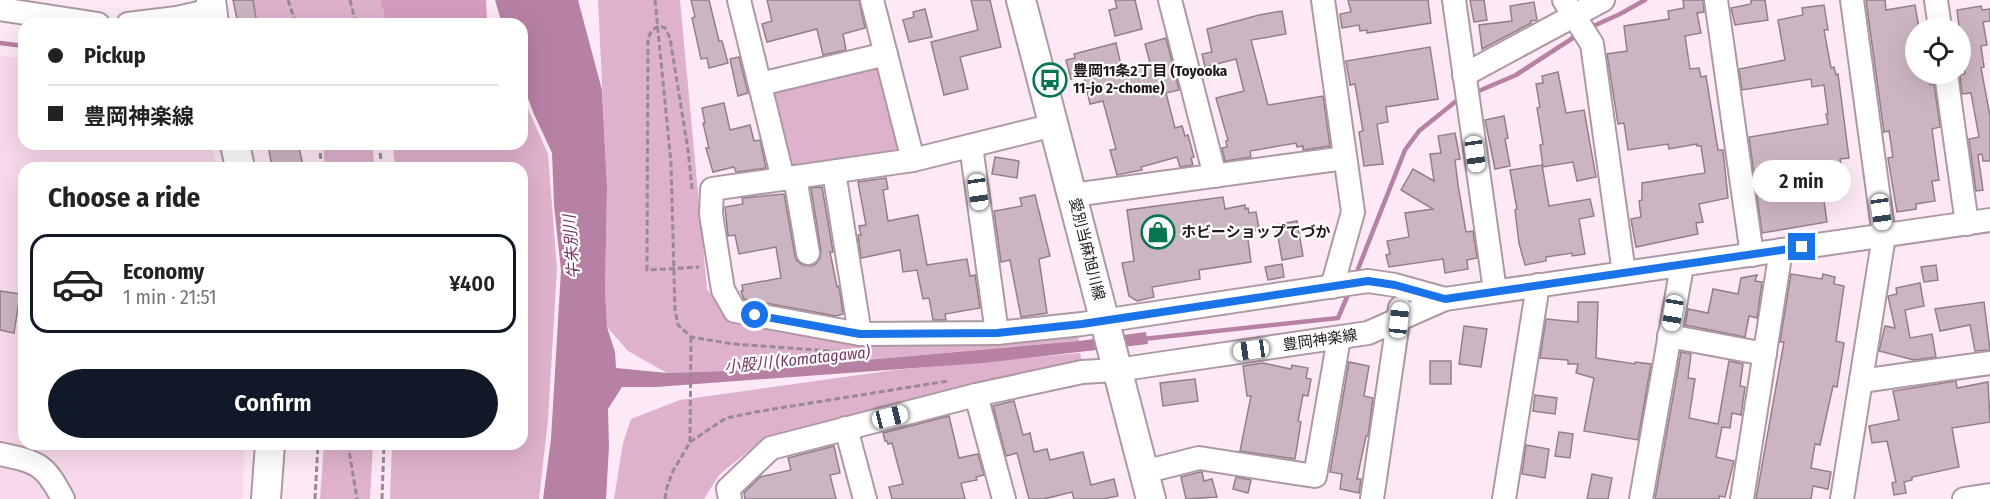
<!DOCTYPE html>
<html lang="en">
<head>
<meta charset="utf-8">
<style>
  :root { --surface:#fff; --page:#f6f6f6; --text:#222; --muted:#767676; --line:#e0e0e0; --accent:#111827 }
  body { margin:0; font-family:"Fira Sans Condensed","Noto Sans JP",sans-serif; background:var(--page); color:var(--text); height:100vh; display:flex; flex-direction:column; font-size:22px; white-space:nowrap }
  * { box-sizing:border-box; margin:0 }
  p { font-size:20px; color:var(--muted) }
  .icon { flex:none; width:33px; height:33px; fill:none; stroke:currentColor; stroke-width:2; stroke-linecap:round; stroke-linejoin:round }
  .map { position:relative; flex:1; overflow:hidden }
  .drawer { position:absolute; left:18px; top:162px; width:510px; height:288px; display:flex; flex-direction:column; background:var(--surface); border-radius:18px; box-shadow:0 6px 24px #0002 }
  .drawer>* { flex:none }
  .guide { position:absolute; left:18px; top:18px; width:510px; height:132px; border-radius:18px; box-shadow:0 6px 24px #0002; display:grid; align-content:center; height:132px; padding:0 30px; background:var(--surface) }
  .fabs { position:absolute; left:1905px; top:18px; display:grid; gap:12px }
  .fabs a { display:grid; place-items:center; width:66px; height:66px; border-radius:50%; background:var(--surface); box-shadow:0 6px 24px #0002; font-size:30px }
  .end { position:absolute; width:27px; height:27px; margin:-14px; border:8px solid #1a73e8; background:#fff; box-shadow:0 0 0 3px #fff }
  .from { border-radius:50% }
  .bubble { position:absolute; height:42px; border-radius:21px; background:var(--surface); box-shadow:0 6px 24px #0002; font-size:20px; font-weight:600; line-height:42px; text-align:center }
  .car { position:absolute; width:18px; height:36px; margin:-18px -9px; border-radius:8px; box-shadow:0 0 4px 2px #0007; background:linear-gradient(#fff 24%,#345 0 40%,#fff 0 76%,#345 0 86%,#fff 0) }
  .guide b { display:flex; align-items:center; gap:21px; height:57px; font-size:22px }
  .guide b+b { border-top:2px solid var(--line) }
  .guide i { width:15px; height:15px; background:var(--text) }
  ul { padding:0; list-style:none }
  li { display:flex; align-items:center; gap:18px; height:99px; margin:0 12px 9px; padding:0 18px; border:3px solid transparent; border-radius:18px }
  li div { flex:1 }
  li b { display:block; font-size:22px }
  li em { font-style:normal; font-weight:600 }
  li.active { border-color:var(--accent) }
  li>.icon { width:54px; height:54px; stroke-width:1.5 }
  h2 { padding:0 30px; font-size:27px; line-height:72px }
  .primary-button { display:flex; gap:12px; margin-top:auto; padding:12px 30px }
  .primary-button a { flex:1; height:69px; border-radius:36px; background:var(--accent); color:#fff; font-size:24px; font-weight:600; line-height:69px; text-align:center }
  .map>svg:first-child { display:block }
  .built { fill:#f8d9ec }
  .green { fill:#deb1cc }
  .forest { fill:#d49dbf }
  .water { fill:#b781a3 }
  .lines { fill:none; stroke-linecap:round; stroke-linejoin:round }
  .stream { stroke:#b781a3; stroke-width:4.5 }
  .building { fill:#ccb5c2; stroke:#937e8a; stroke-width:1.5 }
  .minor-casing { stroke:#ae98a5; stroke-width:26 }
  .major-casing { stroke:#ae98a5; stroke-width:32 }
  .path { stroke:#988a93; stroke-width:3; stroke-dasharray:6 3; stroke-linecap:butt }
  .minor { stroke:#fff; stroke-width:22 }
  .major { stroke:#fff; stroke-width:28 }
  .route { stroke:#1a73e8; stroke-width:8 }
  .labels { text-anchor:middle; stroke-width:4.5; stroke-linejoin:round; paint-order:stroke }
  .poi-label { font-size:15px; font-weight:bold; fill:#20181d; stroke:#fdfdfd; text-anchor:start }
  .street-label { font-size:15px; fill:#20181d; stroke:#fdfdfd }
  .water-label { font-size:16px; font-style:italic; fill:#783562; stroke:#fdfdfd }
</style>
</head>
<body>
<div class="map">
<svg width="1990" height="499" viewBox="0 0 1990 499">
  <rect width="100%" height="100%" fill="#fde9f5"/>
  <polygon class="built" points="0,55 24,59 24,144 212,144 216,168 24,168 24,444 244,444 243,499 0,499"/>
  <g class="green">
    <polygon points="240,0 380,0 387,24 247,24"/>
    <polygon points="598,0 680,0 707,289 733,324 831,339 1078,335 1079,341 753,370 667,373 628,351 607,327 605,291 607,187"/>
    <polygon points="877,63 902,152 791,168 770,88"/>
    <polygon points="522,95 548,154 557,269 548,420 539,499 390,499 392,444 522,444 522,168 395,168 393,144 522,144"/>
    <polygon points="323,144 372,144 375,168 325,168"/>
    <polygon points="1080,353 1082,362 786,433 756,445 719,475 704,499 614,499 623,443 631,419 680,400 895,370"/>
    <polygon points="324,444 373,444 370,499 320,499"/>
  </g>
  <polygon class="forest" points="380,0 486,0 487,19 479,24 387,24"/>
  <polygon class="water" points="495,0 578,0 602,90 607,187 605,291 607,327 615,352 616,368 667,373 753,370 1079,341 1146,332 1148,344 983,363 656,387 622,387 608,409 609,447 606,499 543,499 551,439 561,270 554,205 552,153 533,112 522,82 522,24 502,24"/>
  <g class="lines">
    <g class="stream">
      <polyline points="1589,28 1620,14 1645,0"/>
      <polyline points="0,43 24,46"/>
      <polyline points="1474,93 1516,75 1579,34"/>
      <polyline points="1356,274 1405,150 1419,131 1455,102 1461,99"/>
      <polyline points="1143,339 1338,318 1350,290"/>
    </g>
  </g>
  <g class="building">
    <polygon points="233,0 253,0 257,24 238,24"/>
    <polygon points="691,0 709,0 719,41 722,41 728,63 709,68 707,58 701,59 692,18 695,17"/>
    <polygon points="767,0 859,0 865,28 843,34 846,50 823,55 817,29 767,42 762,24 772,21"/>
    <polygon points="971,0 990,0 1001,47 960,57 968,89 944,95 931,42 978,30"/>
    <polygon points="1115,0 1135,0 1142,29 1115,36 1109,10 1117,8"/>
    <polygon points="1348,0 1428,0 1431,23 1367,33 1367,30 1360,31 1359,25 1342,28 1340,14 1351,12"/>
    <polygon points="1470,0 1484,0 1487,20 1474,22"/>
    <polygon points="1683,0 1703,0 1704,12 1697,13 1701,33 1685,36 1690,69 1699,68 1701,77 1706,76 1718,150 1723,150 1728,198 1699,204 1703,222 1696,223 1698,234 1636,247 1631,219 1641,217 1639,201 1642,200 1642,183 1705,173 1701,146 1697,146 1697,144 1669,149 1668,144 1628,150 1624,123 1618,124 1607,54 1627,51 1624,26 1669,19 1668,11 1684,8"/>
    <polygon points="1751,0 1765,0 1768,20 1735,25 1731,8 1751,4"/>
    <polygon points="1866,0 1885,0 1886,10 1915,5 1919,28 1916,28 1916,74 1928,74 1930,85 1934,84 1940,127 1932,129 1939,180 1932,181 1935,201 1916,204 1916,209 1897,212 1888,158 1893,157 1889,131 1884,132"/>
    <polygon points="1534,2 1537,20 1531,21 1531,23 1482,49 1479,25 1512,21 1510,6"/>
    <polygon points="1824,5 1828,30 1824,30 1831,68 1834,67 1836,75 1838,74 1849,158 1840,159 1841,164 1819,167 1827,222 1762,233 1749,137 1828,124 1826,114 1828,114 1824,85 1812,87 1811,79 1742,90 1739,69 1785,60 1778,20 1803,15 1802,8"/>
    <polygon points="1981,6 1982,10 1990,9 1990,21 1983,22 1987,45 1981,46 1984,67 1981,68 1990,116 1990,161 1983,161 1982,154 1978,155 1983,190 1976,191 1969,139 1979,137 1971,93 1962,94 1960,75 1965,74 1957,10"/>
    <polygon points="925,9 932,37 909,42 903,20 914,17 913,12"/>
    <polygon points="1282,11 1286,34 1251,40 1268,105 1323,96 1330,146 1303,150 1303,146 1297,147 1296,143 1250,151 1251,157 1225,161 1222,148 1227,147 1226,141 1228,140 1216,98 1244,91 1236,59 1205,67 1202,54 1212,52 1207,29 1259,15"/>
    <polygon points="1166,38 1179,90 1166,93 1175,128 1182,126 1185,136 1188,135 1194,157 1191,158 1193,165 1180,167 1177,157 1141,167 1142,170 1117,175 1110,150 1116,149 1103,101 1090,104 1084,76 1071,79 1066,60 1075,58 1074,54 1116,43 1122,70 1150,63 1145,44"/>
    <polygon points="1430,47 1438,99 1386,107 1388,122 1377,124 1383,164 1364,166 1359,132 1363,131 1355,84 1350,85 1346,61"/>
    <polygon points="739,57 748,93 738,96 730,59"/>
    <polygon points="1558,72 1566,113 1584,110 1596,177 1577,181 1573,162 1543,167 1540,145 1543,144 1537,108 1540,107 1536,84 1543,83 1542,76"/>
    <polygon points="724,103 730,130 750,125 754,141 760,140 766,168 736,172 734,167 713,172 706,148 709,148 703,123 705,123 702,108"/>
    <polygon points="1504,116 1508,138 1505,139 1510,166 1495,169 1485,120"/>
    <polygon points="1455,133 1460,159 1455,160 1458,185 1466,232 1473,231 1477,258 1467,260 1468,269 1445,273 1443,259 1389,267 1386,255 1390,254 1387,241 1409,237 1405,213 1433,209 1401,190 1413,169 1434,181 1430,154 1441,153 1438,136"/>
    <polygon points="268,144 298,144 303,165 272,168"/>
    <polygon points="995,157 1019,161 1017,178 992,174"/>
    <polygon points="1542,165 1549,206 1590,199 1594,216 1579,219 1585,254 1572,256 1572,253 1546,257 1546,261 1525,265 1519,243 1515,210 1517,209 1510,170"/>
    <polygon points="886,178 888,189 883,190 888,221 918,215 927,265 967,259 970,276 975,275 980,308 945,314 946,320 933,320 929,298 923,299 917,270 903,272 900,250 861,258 858,235 861,235 859,226 866,225 858,182"/>
    <polygon points="822,187 833,252 830,252 837,287 839,286 843,314 836,316 744,299 741,291 743,291 742,285 781,278 776,247 739,254 735,235 728,236 725,207 743,204 742,198 784,194 795,256 797,261 803,265 811,266 816,264 820,258 821,251 811,188"/>
    <polygon points="1035,195 1050,256 1039,259 1047,313 1021,317 1010,260 1001,262 994,211 1022,206 1020,198"/>
    <polygon points="1223,197 1225,209 1245,205 1245,209 1248,208 1249,213 1256,212 1259,229 1247,232 1251,262 1199,270 1200,279 1152,287 1154,297 1137,301 1129,296 1122,263 1134,261 1127,210"/>
    <polygon points="1297,221 1303,256 1282,260 1276,225"/>
    <polygon points="1282,264 1284,277 1268,280 1265,267"/>
    <polygon points="1936,265 1938,280 1924,282 1921,267"/>
    <polygon points="1791,274 1822,279 1823,274 1835,277 1834,284 1844,286 1836,341 1844,343 1837,387 1833,386 1820,445 1815,444 1811,468 1831,472 1828,489 1813,486 1811,499 1756,499 1784,342 1780,342"/>
    <polygon points="1757,275 1755,281 1762,282 1757,318 1749,316 1745,337 1685,325 1688,309 1708,313 1713,289 1738,294 1741,278"/>
    <polygon points="1920,283 1924,306 1905,310 1910,338 1932,334 1936,357 1914,360 1879,351 1885,326 1895,328 1888,296 1897,294 1896,288"/>
    <polygon points="0,291 20,294 14,333 0,330"/>
    <polygon points="1578,302 1598,302 1596,358 1635,364 1635,362 1651,364 1638,440 1584,431 1594,378 1576,373 1578,364 1568,364 1568,360 1540,358 1546,319 1578,322"/>
    <polygon points="1984,302 1990,350 1975,351 1970,325 1940,331 1935,309"/>
    <polygon points="1464,326 1487,329 1481,367 1459,364"/>
    <polygon points="1681,352 1691,354 1688,378 1695,379 1689,418 1718,424 1729,361 1743,364 1740,386 1745,387 1741,415 1732,413 1730,428 1722,427 1716,457 1734,461 1725,497 1719,496 1719,499 1655,499"/>
    <rect x="1430" y="361" width="21" height="23"/>
    <polygon points="1349,362 1369,366 1364,396 1373,398 1368,436 1366,436 1357,479 1361,479 1359,493 1340,489 1342,474 1330,472"/>
    <polygon points="1263,363 1291,369 1292,365 1308,368 1306,378 1311,379 1308,396 1303,395 1298,421 1301,422 1295,459 1240,451 1251,396 1247,396 1243,366"/>
    <polygon points="1195,379 1198,401 1163,406 1160,383"/>
    <polygon points="1956,381 1957,388 1988,382 1990,422 1952,428 1959,467 1912,477 1912,480 1904,482 1906,493 1894,495 1892,483 1896,482 1887,441 1872,443 1869,426 1899,420 1893,391"/>
    <polygon points="1535,395 1557,398 1555,414 1533,411"/>
    <polygon points="1014,401 1023,435 1030,433 1034,452 1047,449 1050,460 1083,452 1091,485 1114,479 1118,496 1103,499 1074,499 1072,492 1044,499 1029,499 1017,453 1006,456 993,406"/>
    <polygon points="949,416 959,458 978,454 984,475 976,477 977,480 961,483 965,499 892,499 889,487 903,484 892,443 888,444 887,441 885,441 883,433"/>
    <polygon points="1559,432 1573,434 1570,458 1555,456"/>
    <polygon points="1526,445 1549,449 1545,478 1522,474"/>
    <polygon points="834,446 840,473 830,475 836,499 745,499 744,493 760,477 791,470 788,458"/>
    <polygon points="1200,472 1202,472 1204,481 1212,479 1217,497 1186,499 1181,477"/>
    <polygon points="1592,474 1612,478 1608,499 1587,499"/>
    <polygon points="1236,477 1251,480 1248,493 1233,489"/>
  </g>
  <g class="lines">
    <g class="minor-casing">
      <g id="minor">
        <polyline points="739,0 783,179"/>
        <polyline points="872,0 913,160"/>
        <polyline points="1170,0 1215,176"/>
        <polyline points="1323,0 1353,212 1332,287"/>
        <polyline points="1454,0 1495,291"/>
        <polyline points="1564,0 1592,44 1624,273"/>
        <polyline points="1716,0 1752,255"/>
        <polyline points="1936,0 1940,28"/>
        <polyline points="0,9 98,24"/>
        <polyline points="128,24 177,18 212,10"/>
        <polyline points="1946,74 1967,224"/>
        <polyline points="1464,75 1603,0"/>
        <polyline points="760,84 886,54"/>
        <polyline points="1054,125 913,160 712,189 711,214 723,290 735,311 860,334 997,333 1082,324 1368,281 1395,285 1445,299"/>
        <polyline points="971,146 997,333"/>
        <polyline points="834,172 860,334"/>
        <polyline points="795,177 808,253"/>
        <polyline points="1073,195 1345,158"/>
        <polyline points="1669,336 1765,354"/>
        <polyline points="1861,381 1990,363"/>
        <polyline points="976,395 1004,499"/>
        <polyline points="846,428 865,499"/>
        <path d="M0,454c38,8 45,10 63,45"/>
        <polyline points="1144,472 1199,458 1315,476 1339,338"/>
        <polyline points="730,499 728,489 771,448 976,395 1082,372 1117,370 1368,333 1445,299 1990,220"/>
        <polyline points="1372,499 1400,308"/>
        <polyline points="1504,499 1538,285"/>
        <polyline points="1641,499 1682,266"/>
        <polyline points="1742,499 1781,250"/>
        <polyline points="1842,499 1884,236 1852,0"/>
        <polyline points="1964,499 1990,495"/>
      </g>
    </g>
    <g class="major-casing">
      <g id="major">
        <polyline points="211,0 214,24"/>
        <polyline points="1021,0 1151,499"/>
        <polyline points="235,144 240,168"/>
        <polyline points="266,499 270,444"/>
      </g>
    </g>
    <g class="path">
      <polyline points="288,0 296,24"/>
      <polyline points="350,0 356,24"/>
      <polyline points="655,0 671,163 675,310 678,325 691,337 733,344 845,352"/>
      <polyline points="319,144 322,168"/>
      <polyline points="379,144 382,168"/>
      <polyline points="692,189 688,150 670,38 665,28 659,26 652,30 648,38 647,270 699,267"/>
      <polyline points="690,442 691,337"/>
      <polyline points="348,444 357,499"/>
      <polyline points="315,499 318,444"/>
      <polyline points="382,499 384,444"/>
      <polyline points="665,499 667,487 673,471 690,442 726,418 761,411 948,381"/>
    </g>
    <use href="#minor" class="minor"/>
    <use href="#major" class="major"/>
  </g>
  <g class="lines">
    <polyline class="route" points="755,315 860,334 997,333 1082,324 1368,281 1395,285 1445,299 1802,247"/>
  </g>
  <defs>
    <g id="bus-ring" transform="scale(1.725)"><circle r="9.5" fill="#fdfdfd" stroke="#07754f" stroke-width="1.5"/><path d="M-5-6H5V4H4V6H2V4H-2V6H-4V4H-5ZM-3.5-4V0h7V-4ZM-3.5 1.2v1.5H-2V1.2ZM2 1.2v1.5H3.5V1.2Z" fill="#07754f"/></g>
    <g id="shop-ring" transform="scale(1.725)"><circle r="9.5" fill="#fdfdfd" stroke="#07754f" stroke-width="1.5"/><path d="M-5-2.5h2.3a2.7 3.5 0 0 1 5.4 0H5L5.5 6h-11ZM-1.5-2.5h3a1.5 2.3 0 0 0-3 0Z" fill="#07754f"/></g>
  </defs>
  <g fill-rule="evenodd">
    <use href="#bus-ring" x="1050" y="80"/>
    <use href="#shop-ring" x="1158" y="232"/>
  </g>
  <g class="labels">
    <g class="poi-label">
      <text x="1073" y="76">豊岡11条2丁目 (Toyooka<tspan x="1073" dy="17">11-jo 2-chome)</tspan></text>
      <text x="1181" y="237">ホビーショップてづか</text>
    </g>
    <g class="street-label">
      <text transform="translate(1087 249) rotate(76)" y="5">愛別当麻旭川線</text>
      <text transform="translate(1320 340) rotate(-8)" y="5">豊岡神楽線</text>
    </g>
    <g class="water-label">
      <text transform="translate(571 247) rotate(-94)" y="6">牛朱別川</text>
      <text transform="translate(797 359) rotate(-6)" y="6">小股川 (Komatagawa)</text>
    </g>
  </g>
</svg>
<div class="fabs">
<a><svg class="icon" aria-label="locate" viewBox="0 0 24 24"><circle cx="12" cy="12" r="6"/><path d="M12 2v4M12 18v4M2 12h4M18 12h4"/></svg></a>
</div>
<i class="end from" style="left:755px;top:315px"></i>
<i class="end" style="left:1802px;top:247px"></i>
<div class="bubble" style="left:1752px;top:160px;width:99px">2 min</div>
<i class="car" style="left:1475px;top:154px;rotate:172deg"></i>
<i class="car" style="left:978px;top:192px;rotate:172deg"></i>
<i class="car" style="left:1881px;top:212px;rotate:172deg"></i>
<i class="car" style="left:1673px;top:313px;rotate:189deg"></i>
<i class="car" style="left:1399px;top:320px;rotate:6deg"></i>
<i class="car" style="left:1251px;top:350px;rotate:262deg"></i>
<i class="car" style="left:890px;top:417px;rotate:76deg"></i>
<div class="guide">
<b><i class="from"></i>Pickup</b>
<b><i></i>豊岡神楽線</b>
</div>
<section class="drawer">
<h2>Choose a ride</h2>
<ul>
<li class="active"><svg class="icon" aria-label="car" viewBox="0 0 24 24"><path d="M5 17H2v-5l4-1 3-4h7l3 4 3 1v5h-3M9 17h6M6 11h13"/><circle cx="7" cy="17" r="2"/><circle cx="17" cy="17" r="2"/></svg><div><b>Economy</b><p>1 min · 21:51</p></div><em>¥400</em></li>
</ul>
<div class="primary-button"><a>Confirm</a></div>
</section>
</div>
</body>
</html>
